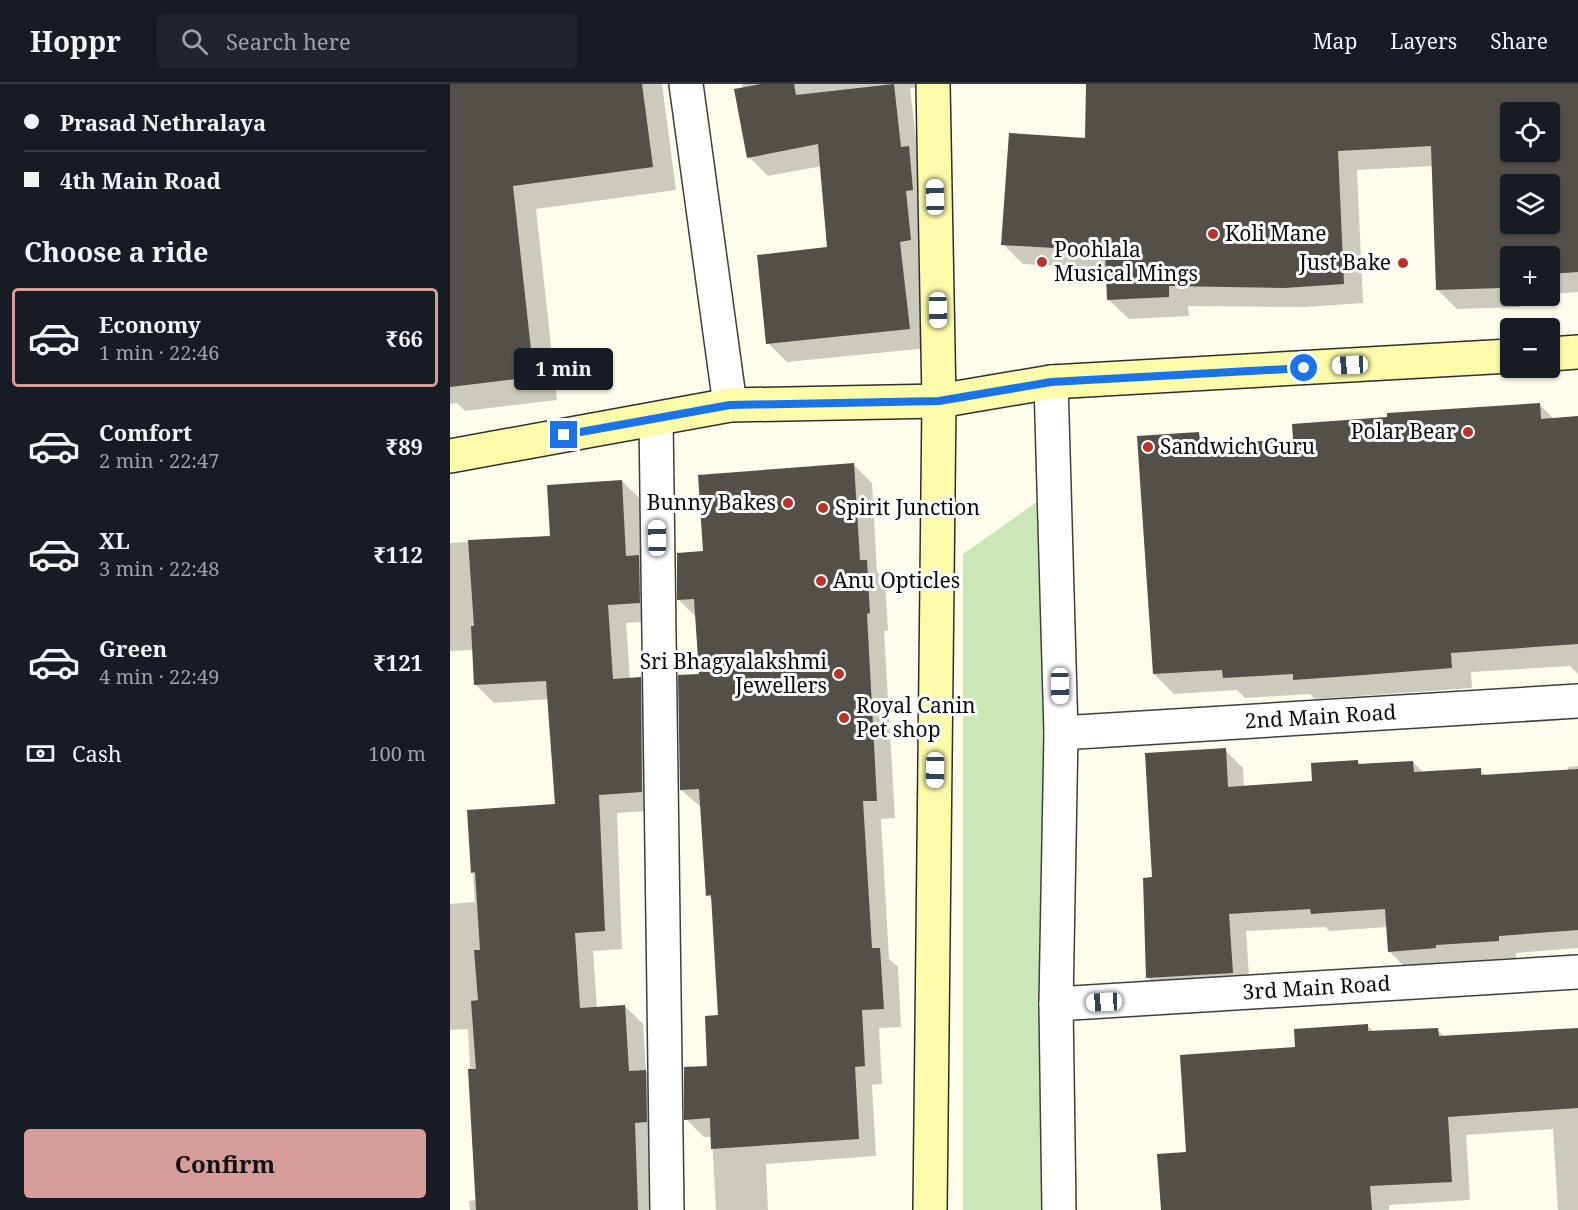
<!DOCTYPE html>
<html lang="en">
<head>
<meta charset="utf-8">
<style>
  :root { --surface:#171b24; --page:#20242c; --text:#f1f3f6; --muted:#9ea1a6; --line:#363941; --accent:#d69d9b }
  body { margin:0; font-family:"Noto Serif",serif; background:var(--page); color:var(--text); height:100vh; display:flex; flex-direction:column; font-size:22px; white-space:nowrap }
  * { box-sizing:border-box; margin:0 }
  p { font-size:20px; color:var(--muted) }
  .icon { flex:none; width:33px; height:33px; fill:none; stroke:currentColor; stroke-width:2; stroke-linecap:round; stroke-linejoin:round }
  .map { position:relative; flex:1; overflow:hidden }
  .panel { display:flex; flex-direction:column; background:var(--surface); width:450px }
  .panel>* { flex:none }
  .hud { display:grid; align-content:center; height:132px; padding:0 24px; background:var(--surface) }
  .controls { position:absolute; left:1050px; top:18px; display:grid; gap:12px }
  .controls a { display:grid; place-items:center; width:60px; height:60px; border-radius:6px; background:var(--surface); box-shadow:0 2px 4px #0004; font-size:30px }
  .end { position:absolute; width:27px; height:27px; margin:-14px; border:8px solid #1a73e8; background:#fff; box-shadow:0 0 0 3px #fff }
  .from { border-radius:50% }
  .bubble { position:absolute; height:42px; border-radius:6px; background:var(--surface); box-shadow:0 2px 4px #0004; font-size:20px; font-weight:700; line-height:42px; text-align:center }
  .car { position:absolute; width:18px; height:36px; margin:-18px -9px; border-radius:8px; box-shadow:0 0 4px 2px #0007; background:linear-gradient(#fff 24%,#345 0 40%,#fff 0 76%,#345 0 86%,#fff 0) }
  .hud b { display:flex; align-items:center; gap:21px; height:57px; font-size:22px }
  .hud b+b { border-top:2px solid var(--line) }
  .hud i { width:15px; height:15px; background:var(--text) }
  ul { padding:0; list-style:none }
  li { display:flex; align-items:center; gap:18px; height:99px; margin:0 12px 9px; padding:0 12px; border:3px solid transparent; border-radius:6px }
  li div { flex:1 }
  li b { display:block; font-size:22px }
  li em { font-style:normal; font-weight:700 }
  li.on { border-color:var(--accent) }
  li>.icon { width:54px; height:54px; stroke-width:1.5 }
  h2 { padding:0 24px; font-size:27px; line-height:72px }
  .pay { display:flex; align-items:center; gap:15px; height:66px; padding:0 24px; font-size:22px }
  .pay p { margin-inline-start:auto }
  .action { display:flex; gap:12px; margin-top:auto; padding:12px 24px }
  .action a { flex:1; height:69px; border-radius:6px; background:var(--accent); color:#111; font-size:24px; font-weight:700; line-height:69px; text-align:center }
  header { display:flex; align-items:center; gap:36px; box-sizing:border-box; height:84px; padding:0 30px; background:var(--surface); border-bottom:2px solid var(--line) }
  header strong { font-size:28px }
  nav { display:flex; gap:33px; margin-inline-start:auto; font-size:21px }
  .search { width:420px; height:54px; background:var(--page); display:flex; align-items:center; gap:15px; box-sizing:border-box; padding:0 21px; border-radius:6px; color:var(--muted); font-size:22px }
  main { display:flex; flex:1; min-height:0 }
  .map>svg:first-child { display:block }
  .green { fill:#cbe7b8 }
  .shadow { fill:#0003; fill-rule:evenodd }
  .building { fill:#544f49; fill-rule:evenodd }
  .lines { fill:none; stroke-linecap:round; stroke-linejoin:round }
  .street-casing { stroke:#3f3f3f; stroke-width:36 }
  .secondary-casing { stroke:#2e2e2e; stroke-width:36 }
  .street { stroke:#fff; stroke-width:33 }
  .secondary { stroke:#fbfbaa; stroke-width:33 }
  .route { stroke:#1a73e8; stroke-width:8 }
  .poi-dot { fill:#b6342b; stroke:#fff; stroke-width:2 }
  .labels { text-anchor:middle; stroke-width:6; stroke-linejoin:round; paint-order:stroke }
  .poi-label { font-size:21px; fill:#0c0c0c; stroke:#fff; text-anchor:start }
  .street-label { font-size:21px; fill:#0c0c0c; stroke:#fff }
</style>
</head>
<body>
<header>
<strong>Hoppr</strong>
<div class="search"><svg class="icon" aria-label="search" viewBox="0 0 24 24"><circle cx="10" cy="10" r="6"/><path d="M15 15l6 6"/></svg>Search here</div>
<nav><a>Map</a><a>Layers</a><a>Share</a></nav>
</header>
<main>
<section class="panel">
<div class="hud">
<b><i class="from"></i>Prasad Nethralaya</b>
<b><i></i>4th Main Road</b>
</div>
<h2>Choose a ride</h2>
<ul>
<li class="on"><svg class="icon" aria-label="car" viewBox="0 0 24 24"><path d="M5 17H2v-5l4-1 3-4h7l3 4 3 1v5h-3M9 17h6M6 11h13"/><circle cx="7" cy="17" r="2"/><circle cx="17" cy="17" r="2"/></svg><div><b>Economy</b><p>1 min · 22:46</p></div><em>₹66</em></li>
<li><svg class="icon" aria-label="car" viewBox="0 0 24 24"><path d="M5 17H2v-5l4-1 3-4h7l3 4 3 1v5h-3M9 17h6M6 11h13"/><circle cx="7" cy="17" r="2"/><circle cx="17" cy="17" r="2"/></svg><div><b>Comfort</b><p>2 min · 22:47</p></div><em>₹89</em></li>
<li><svg class="icon" aria-label="car" viewBox="0 0 24 24"><path d="M5 17H2v-5l4-1 3-4h7l3 4 3 1v5h-3M9 17h6M6 11h13"/><circle cx="7" cy="17" r="2"/><circle cx="17" cy="17" r="2"/></svg><div><b>XL</b><p>3 min · 22:48</p></div><em>₹112</em></li>
<li><svg class="icon" aria-label="car" viewBox="0 0 24 24"><path d="M5 17H2v-5l4-1 3-4h7l3 4 3 1v5h-3M9 17h6M6 11h13"/><circle cx="7" cy="17" r="2"/><circle cx="17" cy="17" r="2"/></svg><div><b>Green</b><p>4 min · 22:49</p></div><em>₹121</em></li>
</ul>
<div class="pay"><svg class="icon" aria-label="cash" viewBox="0 0 24 24"><path d="M3 7h18v10H3z"/><circle cx="12" cy="12" r="2"/></svg>Cash<p>100 m</p></div>
<div class="action"><a>Confirm</a></div>
</section>
<div class="map">
<svg width="1128" height="1126" viewBox="0 0 1128 1126">
  <rect width="100%" height="100%" fill="#fefdec"/>
  <polygon class="green" points="597,411 600,1126 513,1126 513,470"/>
  <g class="shadow">
    <polygon points="0,0 212,0 226,106 86,125 107,316 15,327 7,319 0,320"/>
    <polygon points="292,0 470,0 471,3 460,4 480,175 468,176 478,264 337,278 318,259 379,164 372,82 318,92 299,73"/>
    <path d="M637,0h491v208l-28,2v-38h-40v40h17h-8l1,11 -63,2 -20,-20 -4,-123 -76,4 6,133 -58,4 -117,-1 1,10 -60,3 -20,-19 -2,-31 -84,-5 -20,-20 84,-104zM1060,28h40v40h-40zM1060,100h40v40h-40z"/>
    <polygon points="1090,321 1104,335 1128,334 1128,590 1120,582 1021,588 1022,604 865,615 860,610 795,614 787,606 724,610 704,590 748,349 761,362 844,357"/>
    <polygon points="404,381 422,399 427,488 435,496 438,547 434,547 445,734 431,735 439,875 448,883 451,943 429,944 432,1000 422,1001 426,1072 316,1080 318,1126 266,1126 262,1053 254,1053 236,1035 259,983 270,933 262,816 258,811 252,724 231,706 250,591 247,534 229,516 254,469"/>
    <polygon points="172,397 190,415 193,477 207,537 176,539 180,596 190,595 208,613 210,726 167,729 172,865 143,867 147,924 175,922 193,940 196,987 214,1005 206,1126 20,1126 19,1117 27,1116 18,945 0,946 0,820 25,818 18,727 106,721 99,615 44,619 26,601 24,566 0,567 0,459 101,453"/>
    <polygon points="775,666 793,684 794,703 864,698 907,677 912,682 963,678 974,689 1030,686 1037,693 1118,687 1118,683 1128,682 1128,864 1066,869 1066,874 1003,878 1003,881 957,885 939,867 937,843 880,847 875,843 796,847 800,907 715,912 698,894 704,795"/>
    <polygon points="917,941 924,948 988,946 995,954 1128,946 1128,1126 1108,1126 1103,1045 1016,1051 1020,1116 939,1121 939,1126 712,1126 738,1070 847,964"/>
  </g>
  <g class="building">
    <polygon points="0,0 192,0 203,83 63,102 84,293 0,303"/>
    <polygon points="311,0 344,0 346,11 444,0 451,63 459,62 463,106 456,107 461,156 450,158 460,245 316,260 307,171 377,163 368,60 297,74 284,5"/>
    <path d="M636,0h492v188l-28,2v-18h-40v20l-10,1 1,11 -65,2 -5,-144 -93,5 6,133 -60,4 -115,-2v11l-62,3 -2,-49 -104,-6 8,-112 76,5zM1060,28h40v40h-40zM1060,100h40v40h-40z"/>
    <polygon points="1090,319 1091,335 1128,332 1128,560 1001,569 1002,584 914,591 843,596 843,590 773,594 772,586 703,590 687,352 749,348 750,361 843,355 842,340 937,333 937,329"/>
    <polygon points="404,379 410,476 417,476 420,529 417,530 427,717 413,717 422,864 430,864 434,925 412,926 415,982 405,983 409,1055 261,1065 260,1034 234,1036 234,983 257,982 255,932 268,931 261,811 256,812 249,705 230,706 228,591 249,590 244,515 227,516 227,469 253,467 248,391"/>
    <polygon points="172,396 176,472 189,471 190,519 158,521 163,595 191,593 192,708 149,711 155,847 125,849 130,924 175,921 179,987 196,986 197,1038 185,1039 188,1126 26,1126 18,985 26,985 21,917 28,916 24,866 30,866 25,788 21,789 17,726 105,720 96,597 24,601 21,542 24,542 18,456 100,452 97,401"/>
    <polygon points="776,664 778,703 862,697 861,679 908,676 908,680 963,677 964,688 1031,684 1031,691 1128,685 1128,846 1049,852 1049,857 986,861 986,864 938,868 935,825 861,830 860,825 779,830 783,889 696,894 693,794 702,793 695,669"/>
    <polygon points="918,940 918,947 988,944 989,952 1128,944 1128,1024 998,1033 1002,1098 920,1102 922,1126 711,1126 707,1070 736,1068 730,971 845,963 844,945"/>
  </g>
  <g class="lines">
    <g class="street-casing">
      <g id="street">
        <polyline points="236,0 280,321"/>
        <polyline points="601,298 611,649 606,920 609,1126"/>
        <polyline points="206,335 217,1126"/>
        <path id="s1" d="M611,649l517,-32"/>
        <path id="s2" d="M606,920l522,-32"/>
      </g>
    </g>
    <g class="secondary-casing">
      <g id="secondary">
        <polyline points="1100,270 1128,268"/>
        <polyline points="0,372 280,321 489,317 601,298 1060,272"/>
        <polyline points="480,1126 489,317 483,0"/>
      </g>
    </g>
    <use href="#street" class="street"/>
    <use href="#secondary" class="secondary"/>
  </g>
  <g class="lines">
    <polyline class="route" points="114,351 280,321 489,317 601,298 854,284"/>
  </g>
  <g class="poi-dot">
    <circle cx="763" cy="150" r="6"/>
    <circle cx="592" cy="178" r="6"/>
    <circle cx="953" cy="179" r="6"/>
    <circle cx="1018" cy="348" r="6"/>
    <circle cx="698" cy="363" r="6"/>
    <circle cx="338" cy="419" r="6"/>
    <circle cx="373" cy="424" r="6"/>
    <circle cx="371" cy="497" r="6"/>
    <circle cx="389" cy="590" r="6"/>
    <circle cx="394" cy="634" r="6"/>
  </g>
  <g class="labels">
    <g class="poi-label">
      <text x="775" y="157">Koli Mane</text>
      <text x="604" y="173">Poohlala<tspan x="604" dy="24">Musical Mings</tspan></text>
      <text x="941" y="186" text-anchor="end">Just Bake</text>
      <text x="1006" y="355" text-anchor="end">Polar Bear</text>
      <text x="710" y="370">Sandwich Guru</text>
      <text x="326" y="426" text-anchor="end">Bunny Bakes</text>
      <text x="385" y="431">Spirit Junction</text>
      <text x="383" y="504">Anu Opticles</text>
      <text x="377" y="585" text-anchor="end">Sri Bhagyalakshmi<tspan x="377" dy="24">Jewellers</tspan></text>
      <text x="406" y="629">Royal Canin<tspan x="406" dy="24">Pet shop</tspan></text>
    </g>
    <g class="street-label">
      <text dy="7" stroke="none"><textPath href="#s1" startOffset="260">2nd Main Road</textPath></text>
      <text dy="7" stroke="none"><textPath href="#s2" startOffset="261">3rd Main Road</textPath></text>
    </g>
  </g>
</svg>
<div class="controls">
<a><svg class="icon" aria-label="locate" viewBox="0 0 24 24"><circle cx="12" cy="12" r="6"/><path d="M12 2v4M12 18v4M2 12h4M18 12h4"/></svg></a>
<a><svg class="icon" aria-label="layers" viewBox="0 0 24 24"><path d="M12 4l9 5-9 5-9-5zM3 14l9 5 9-5"/></svg></a>
<a>+</a>
<a>−</a>
</div>
<i class="end from" style="left:854px;top:284px"></i>
<i class="end" style="left:114px;top:351px"></i>
<div class="bubble" style="left:64px;top:264px;width:99px">1 min</div>
<i class="car" style="left:485px;top:113px;rotate:359deg"></i>
<i class="car" style="left:488px;top:226px;rotate:179deg"></i>
<i class="car" style="left:900px;top:281px;rotate:267deg"></i>
<i class="car" style="left:207px;top:454px;rotate:359deg"></i>
<i class="car" style="left:610px;top:602px;rotate:179deg"></i>
<i class="car" style="left:485px;top:686px;rotate:181deg"></i>
<i class="car" style="left:654px;top:918px;rotate:267deg"></i>
</div>
</main>
</body>
</html>
